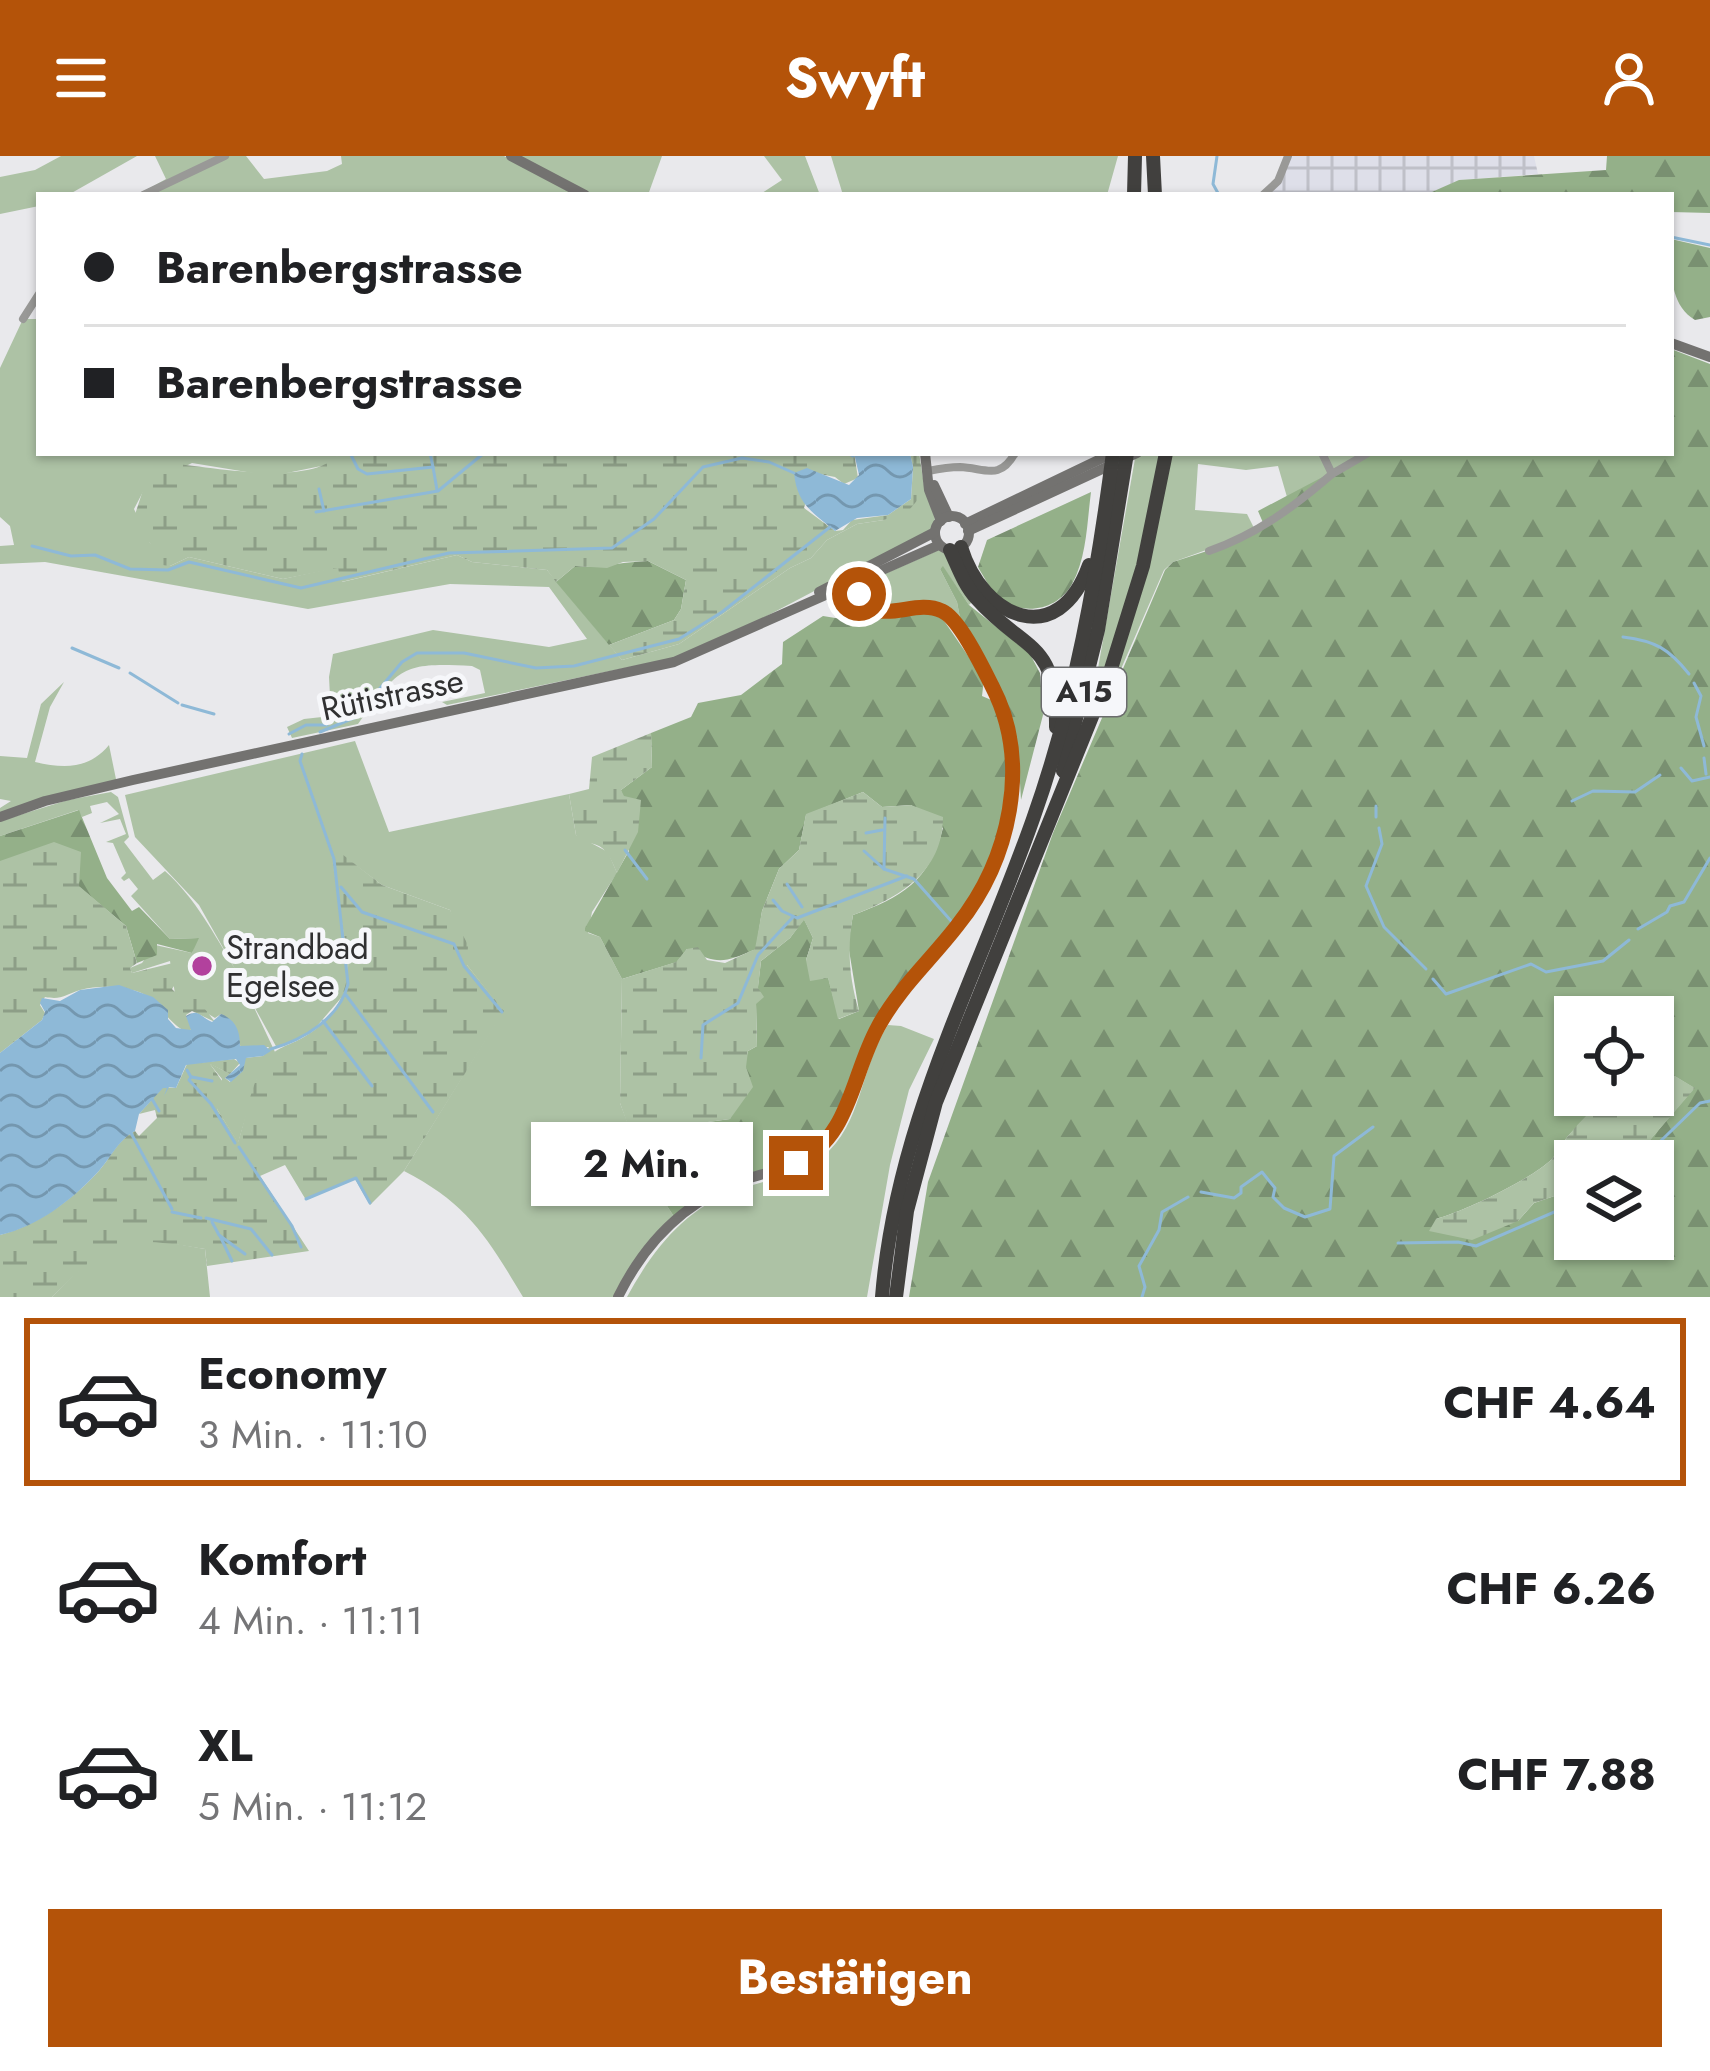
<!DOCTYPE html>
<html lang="de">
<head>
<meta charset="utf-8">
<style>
  :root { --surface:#fff; --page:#f2f2f2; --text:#202124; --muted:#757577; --line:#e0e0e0; --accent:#b45309 }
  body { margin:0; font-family:Jost,sans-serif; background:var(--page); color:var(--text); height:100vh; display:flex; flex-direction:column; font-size:45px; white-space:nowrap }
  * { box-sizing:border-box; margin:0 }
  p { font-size:39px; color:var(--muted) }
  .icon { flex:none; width:66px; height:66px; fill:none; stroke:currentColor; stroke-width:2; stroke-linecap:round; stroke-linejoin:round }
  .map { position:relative; height:1141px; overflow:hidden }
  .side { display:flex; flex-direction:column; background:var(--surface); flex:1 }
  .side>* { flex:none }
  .banner { position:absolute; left:36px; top:36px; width:1638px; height:264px; border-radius:0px; box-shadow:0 3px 9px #0004; display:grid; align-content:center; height:264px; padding:0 48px; background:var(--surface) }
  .buttons { position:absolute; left:1554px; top:840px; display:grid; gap:24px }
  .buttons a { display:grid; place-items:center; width:120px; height:120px; border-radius:0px; background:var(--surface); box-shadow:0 3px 9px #0004; font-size:60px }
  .end { position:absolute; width:54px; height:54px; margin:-27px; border:15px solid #b45309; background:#fff; box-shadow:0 0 0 6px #fff }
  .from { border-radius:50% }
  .bubble { position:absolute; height:84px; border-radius:0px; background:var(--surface); box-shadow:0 3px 9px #0004; font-size:39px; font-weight:700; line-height:84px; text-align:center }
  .banner b { display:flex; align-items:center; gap:42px; height:114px; font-size:45px }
  .banner b+b { border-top:3px solid var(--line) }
  .banner i { width:30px; height:30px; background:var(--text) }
  ul { padding:21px 0 0; list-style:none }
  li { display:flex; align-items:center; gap:36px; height:168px; margin:0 24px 18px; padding:0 24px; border:6px solid transparent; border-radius:0px }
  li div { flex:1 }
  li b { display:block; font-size:45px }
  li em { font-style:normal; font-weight:700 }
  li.on { border-color:var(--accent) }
  li>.icon { width:108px; height:108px; stroke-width:1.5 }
  .action { display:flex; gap:24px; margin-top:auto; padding:24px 48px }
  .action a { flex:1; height:138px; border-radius:0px; background:var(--accent); color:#fff; font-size:48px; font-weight:700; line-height:138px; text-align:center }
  header { display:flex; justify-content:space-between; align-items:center; height:156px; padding:0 48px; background:var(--accent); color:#fff; font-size:54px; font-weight:700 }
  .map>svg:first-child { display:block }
  .industrial { fill:url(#industrial-grid) }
  .grass { fill:#adc2a5 }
  .forest { fill:url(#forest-firs); fill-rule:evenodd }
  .wetland { fill:url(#wetland-marsh) }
  .water { fill:url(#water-waves) }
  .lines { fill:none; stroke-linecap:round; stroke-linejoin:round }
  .stream { stroke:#8eb9d7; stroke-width:3 }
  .street { stroke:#999997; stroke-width:8 }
  .secondary { stroke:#737270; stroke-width:10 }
  .highway { stroke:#41403e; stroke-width:14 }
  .route { stroke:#b45309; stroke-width:15 }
  .poi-dot { fill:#b2419d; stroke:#f6f7fa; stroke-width:4.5 }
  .labels { text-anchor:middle; stroke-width:10; stroke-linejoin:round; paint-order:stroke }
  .shield { fill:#f6f7fa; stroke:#6b6c6d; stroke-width:3 }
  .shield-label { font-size:30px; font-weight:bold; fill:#303031 }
  .street-label { font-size:33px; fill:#303031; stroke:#f6f7fa }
  .poi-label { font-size:33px; fill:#303031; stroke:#f6f7fa; text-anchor:start }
</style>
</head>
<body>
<header><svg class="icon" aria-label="menu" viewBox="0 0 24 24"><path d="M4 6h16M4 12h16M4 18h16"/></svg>Swyft<svg class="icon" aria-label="person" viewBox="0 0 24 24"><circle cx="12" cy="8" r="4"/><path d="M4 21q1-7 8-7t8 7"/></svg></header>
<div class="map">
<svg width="1710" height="1141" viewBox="0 0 1710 1141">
  <defs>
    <pattern id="industrial-grid" width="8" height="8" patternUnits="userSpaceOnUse" patternTransform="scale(3)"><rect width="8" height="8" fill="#dedfe9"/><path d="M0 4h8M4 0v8" fill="none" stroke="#bfc0c8"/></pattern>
    <pattern id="forest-firs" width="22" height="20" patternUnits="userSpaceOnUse" patternTransform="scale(3)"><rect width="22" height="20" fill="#94b089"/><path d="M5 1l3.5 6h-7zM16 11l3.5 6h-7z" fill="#799071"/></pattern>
    <pattern id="wetland-marsh" width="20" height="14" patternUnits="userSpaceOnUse" patternTransform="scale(3)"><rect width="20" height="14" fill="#adc2a5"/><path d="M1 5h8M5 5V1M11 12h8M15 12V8" fill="none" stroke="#8d9e87"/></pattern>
    <pattern id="water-waves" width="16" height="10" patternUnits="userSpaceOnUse" patternTransform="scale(3)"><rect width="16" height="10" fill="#8eb9d7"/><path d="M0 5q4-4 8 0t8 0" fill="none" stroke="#7497af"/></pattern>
  </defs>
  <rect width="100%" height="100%" fill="#e9e9ec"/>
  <polygon class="industrial" points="1288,0 1534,0 1538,18 1460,24 1425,39 1263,39 1271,32"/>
  <g class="grass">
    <polygon points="61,0 137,0 68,39 39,39 39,50 0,58 0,21 35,14"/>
    <polygon points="155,0 246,0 264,23 327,15 342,8 341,0 504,0 575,39 137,39 166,23"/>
    <polygon points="511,0 662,0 648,39 585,39"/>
    <polygon points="764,0 805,0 820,39 759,39 782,24"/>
    <polygon points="831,0 1118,0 1107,39 843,39"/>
    <path d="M23,163h16v134h301l-9,11 -59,12 -80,-13 -46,23 -12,23 16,34 20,23 19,-9 94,22 55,-12 4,15 115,-27 15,7 75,8 75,90 57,-16 111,-76 21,-10 16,-18 30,-16 27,-4 41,-29 10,27 -3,11 -169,89 -90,40 -226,47 -5,-3 43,-9 -5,-23 -8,-4c-70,-4 -73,1 -114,58l-66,14 -5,-11 17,-8 27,-3 -2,-39 4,-23 100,-24 116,17 38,-8 -38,-52 -99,-3 -142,25 -263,-47 -45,2v-18l14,-1 -4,-19 -10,-9v-149z"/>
    <polygon points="1136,297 1368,297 1287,341 1278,310 1246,314 1198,308 1195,354 1247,358 1256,376 1173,406 1164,414 1101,559 1094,535"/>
    <path d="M939,394l9,5 25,46 -4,4 -26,-38 -3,2 17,33 3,16c-33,-31 -74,9 -94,-30l5,-8z"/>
    <path d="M64,526l-14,25 -15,55c30,7 54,7 74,-17l8,39 -117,33v-9l11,-7 -11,-2v-43l27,2 14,-54z"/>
    <path d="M355,585l34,91 180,-38 7,41 32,17 9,21 -25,39 -4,21 12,4 22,42 -2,124 29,76 26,39 -57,79h-95c-36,-60 -55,-93 -119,-126l99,-160 -36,-46 -17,-55 -68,-25 -52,-39 18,113 -1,32 -36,42 -34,15 -27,-49 25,53 -18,27 -19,64 -21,-34 5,-30 -13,-16 21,11 -5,4 5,4 15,-24 18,-2 6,-9h-28l-20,-33 -6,4 -40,-24 -5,-33 -38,12 -2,-5 12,-5 13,-18 37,8 5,-15 -27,1 -39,-43 7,-7 -9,-11 -5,3 -3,-3 5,-5 -13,-30 -7,-1 20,-8 -6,-15 -20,4 19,-9 -12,-12 -17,4 2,7 -10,4 -4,-7 -78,26v-15l68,-21 43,-8 7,5 11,40 -5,5 29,38 12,-9c31,28 49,63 70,98l-36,-64 -64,-68 -10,-42z"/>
    <path d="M888,869l13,1 33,13 -25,51 -19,75 -23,132h-240c25,-46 58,-89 110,-107 28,-10 62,-15 86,-34 39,-30 38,-92 65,-131z"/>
    <path d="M143,1082l62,11 5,48h-158c28,-28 50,-54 91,-59z"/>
  </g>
  <g class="forest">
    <polygon points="1607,0 1710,0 1710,57 1671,56 1671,39 1425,39 1459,24 1606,14"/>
    <path d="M1671,83l39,9v69l-15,3c-27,-16 -24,-52 -24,-81z"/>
    <path d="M1671,193l39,15v933h-801l19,-115 125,-349 112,-263 8,-8 68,-22 23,-15 -6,-14 110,-58h303zM1575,861h78v46l41,25 -62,73h21v78h-78v-50l-41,14 -16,18 -82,-2c27,-7 96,-40 116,-60 6,-7 10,-16 16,-23 13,-14 26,-27 40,-41h-33z"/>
    <path d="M1091,336c-4,30 -4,65 -19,92 -14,26 -49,33 -73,14 -8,-7 -15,-21 -21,-31l9,-27z"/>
    <path d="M648,405l38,19 -5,29 -7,11 -65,25 -53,-63 19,-16c29,2 45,-4 73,-5z"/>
    <polygon points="943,410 969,449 1030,498 1040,517 1043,559 1021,644 1018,593 1007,551 960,462 957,446 940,413"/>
    <path d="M929,457l11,2 44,64 -2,17 14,6 10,30 3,76 -28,80 -90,117 -50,117 -19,25 -89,37 -58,34 -26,-39 -12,-28 12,-21 81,-11 18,-68 9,-5 -1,-43 5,-42 29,-23 14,-19 9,19 -7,22 22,17 11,42 20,-8 -11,-67 5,-29c49,-18 76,-33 90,-87l-32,-23 -29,2 -19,-15 -57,23 -7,35 -20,19 -17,42 -6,38c-32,14 -38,16 -69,0l-10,13 -55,17 -22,-42 -15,-6v-3l44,-77 -8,-61 31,-23 -1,-34 40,-16 7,-14 43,-8 41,-31 1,-22 40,-26 31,5z"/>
    <polygon points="79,654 107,722 132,755 139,751 170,783 199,782 192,797 157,788 157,799 137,807 126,770 78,730 0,705 0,680"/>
  </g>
  <g class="wetland">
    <path d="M340,297h514l4,25 -14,6 -9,-7 -21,-4 -10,35 31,23 8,-1 9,-10 36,-5 23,-16 2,-32 -3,-14h9l6,38 -15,18 -26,11 -27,4 -30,16 -16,18 -21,10 -111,76 -57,16 -13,-15 65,-25 7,-11 5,-29 -38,-19 -25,1 -16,6 -32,-2 -19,16 -9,-12 -75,-8 -15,-7 -116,27 -3,-14 -55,11 -94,-22 -19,9 -15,-2 -5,-21 -19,-16 21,-65c47,1 157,29 188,-9z"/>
    <path d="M651,577l1,34 -31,23 3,6 17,4 -3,32 -21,41c-8,-19 -13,-31 -34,-30l-7,-8 -7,-41 20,-5 3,-32z"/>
    <path d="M863,636l19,15 29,-2 32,12c0,55 -44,81 -90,98 -6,33 -4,63 6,96l-21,8 -10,-41 -18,3 -4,-21 7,-22 -9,-18 -14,18 -29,23 -3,27 6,9 -8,7 1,42 -9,5 -2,16 7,20 -23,32 -81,11 -12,21 -17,-48 2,-124 54,-17 11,-13 11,-2 9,13 18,3 30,-14 7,-38 17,-42 20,-19 7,-36z"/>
    <path d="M54,686l27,10 -2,34 47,40 11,37 -7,5 2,5 45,-11 5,12 -10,15 7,7 7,-5 8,4 21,27 -23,-11 -6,4 6,14 -5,3c-21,-9 -30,-36 -51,-41 -17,-5 -37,-6 -56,-1 -16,5 -18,10 -35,7l-5,8 5,8 -3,7 -42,33v-192z"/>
    <path d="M329,688l53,41 68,25 18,35 -1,20 37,46 -100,160 -34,34 -15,-26 -49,21 -21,-35 -25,11 49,75 -102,15 -2,-17c-85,-14 -91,-13 -153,48h-52v-62c36,-9 72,-35 97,-62 14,-15 20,-33 38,-42l4,5 18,-18 -2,-8 -16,4 24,-27 13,1 11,-24 47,-5 6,4 -10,11 -20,-10 15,21 -2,19 -6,5 21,33c9,-27 12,-58 28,-81 11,-15 21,-14 38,-24 29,-16 46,-45 44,-78z"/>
    <path d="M1653,907l42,25 -63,73h-57v28l-41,14 -16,18 -46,19 -43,-9 7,-12c27,-7 96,-40 116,-60 6,-7 10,-16 16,-23 12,-15 26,-28 40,-41h45z"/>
  </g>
  <g class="water">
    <path d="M854,297h56l3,14 -2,32 -23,16 -31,3 -22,13c-23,-19 -38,-27 -41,-58l13,-5 42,17 10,-10z"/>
    <path d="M119,829l34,12 15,13v9l8,9 15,2 -5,-14c13,-8 13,0 26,6l9,-8c16,6 19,19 19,32l24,-1 7,6 -8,5 -17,2 -3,13 -12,11 -6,-4 15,-13 -4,-6 -50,6 -10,23 -7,-1 -5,9 3,-8h-4l-24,26 -4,17c-18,10 -24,27 -38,42 -25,27 -60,54 -97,62v-182l42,-33 3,-8 -5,-9 2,-5 18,3 20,-11z"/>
  </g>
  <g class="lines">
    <g class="stream">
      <polyline points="1217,0 1213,28 1219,39"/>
      <polyline points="1671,81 1710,89"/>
      <polyline points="350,297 358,313 367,318 433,311 437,334"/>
      <polyline points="430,297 433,311"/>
      <polyline points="847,297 853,300"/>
      <polyline points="319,333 324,355"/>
      <polyline points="316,356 438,335 484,297"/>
      <polyline points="32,390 71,400 95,399 130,413 168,414 189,406 301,432 449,397 612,392 654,363 703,311 742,302 769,306 794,317"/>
      <path d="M1623,481c33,4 46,12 66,37"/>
      <polyline points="72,492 119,512"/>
      <polyline points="130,517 178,547"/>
      <polyline points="1694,527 1701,540 1696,561 1704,590"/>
      <polyline points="182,549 214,558"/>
      <polyline points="320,576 356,561 402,506 417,497 464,497 536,512 574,510 679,483 722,456 830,371"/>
      <polyline points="289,578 306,569 327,569"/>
      <polyline points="1704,602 1706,618"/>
      <polyline points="1681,612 1692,625 1710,621"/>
      <polyline points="1572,645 1593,635 1635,636 1660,619"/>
      <polyline points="1376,650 1376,661"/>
      <polyline points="1379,672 1382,688 1366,730 1384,771 1426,813"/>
      <polyline points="866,677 882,674"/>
      <polyline points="625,694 647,723"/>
      <polyline points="864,695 884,713 914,723 952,766"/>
      <polyline points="884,713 885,662"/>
      <polyline points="787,728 802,751"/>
      <polyline points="341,731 362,756 454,788 464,810 502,856"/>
      <polyline points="773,744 782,755 797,762 907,720"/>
      <polyline points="1638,773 1667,756 1670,750 1684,746 1710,702"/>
      <polyline points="1433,823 1446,838 1531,808 1546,816 1603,805 1629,784"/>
      <polyline points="346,839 433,956"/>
      <polyline points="323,865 372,930"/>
      <path d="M271,893c32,-9 69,-31 77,-65l-14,-125 -34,-98 2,-7"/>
      <polyline points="701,902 703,869 738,847 758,799 793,761"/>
      <polyline points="187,914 191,921 189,924 211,948 235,987"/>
      <polyline points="192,921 212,925"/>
      <polyline points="152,943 159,955"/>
      <polyline points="131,977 172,1053"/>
      <polyline points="239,991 292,1070 301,1091"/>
      <polyline points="1640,1005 1700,947 1710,945"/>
      <polyline points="1201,1036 1234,1042 1241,1037 1241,1031 1262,1016 1275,1032 1273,1041 1284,1052 1305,1061 1330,1053 1334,1000 1373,971"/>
      <polyline points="306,1043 356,1022 370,1047"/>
      <polyline points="172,1056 201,1062"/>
      <polyline points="206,1062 251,1073 272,1099"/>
      <polyline points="212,1066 219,1079 245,1098"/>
      <polyline points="220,1080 232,1105"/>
      <polyline points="1398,1087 1458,1086 1476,1090 1575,1047"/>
      <polyline points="1142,1141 1145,1131 1139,1110 1159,1074 1162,1056 1188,1041"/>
    </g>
    <g class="street">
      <polyline points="143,39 225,0"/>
      <polyline points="1263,39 1278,25 1288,0"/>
      <polyline points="23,163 39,138"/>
      <path d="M928,315c10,-2 22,-4 32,-4 25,1 40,14 55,-14"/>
      <polyline points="1332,318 1368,297"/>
      <path d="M1209,395c48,-17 85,-44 123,-77l-10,-21"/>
    </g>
    <g class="secondary">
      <polyline points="511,0 585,39"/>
      <polyline points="1671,187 1710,201"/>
      <polyline points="925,297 929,334 941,365"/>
      <polyline points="934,329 949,361"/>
      <circle cx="952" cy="377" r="17"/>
      <polyline points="965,368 1113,297"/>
      <polyline points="968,375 1137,297"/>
      <polyline points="819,436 935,376"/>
      <polyline points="0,661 45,645 133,624 674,506 939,389"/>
      <path d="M618,1141c28,-57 70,-99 132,-119 25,-8 54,-13 74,-33 28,-26 39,-94 62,-132 22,-37 56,-63 80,-99 57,-85 62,-169 10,-257 -10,-15 -18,-33 -31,-45l-15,-4 -56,3 -12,-10 -12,-26"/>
    </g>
    <g class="highway">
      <polyline points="1153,0 1155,39"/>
      <polyline points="1134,39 1135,0"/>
      <path d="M961,391c22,72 97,104 128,18"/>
      <path d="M950,394c8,17 14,35 27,49 48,54 80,40 79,128"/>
      <polyline points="1063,615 1098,474 1127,297"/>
      <path d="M882,1141c14,-175 94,-316 151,-478 42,-118 64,-243 80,-366"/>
      <polyline points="896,1141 907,1055 936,946 1110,516 1143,410 1166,297"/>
    </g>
  </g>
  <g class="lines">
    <path class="route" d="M796,1007c55,-26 55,-87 82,-136 21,-39 52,-66 79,-101 53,-66 75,-163 35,-240 -9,-18 -33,-68 -50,-75 -30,-14 -63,19 -83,-17"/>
  </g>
  <circle class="poi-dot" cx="202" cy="810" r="12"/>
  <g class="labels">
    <rect class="shield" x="1042" y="512" width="84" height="48" rx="9"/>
    <g class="shield-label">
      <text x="1084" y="546">A15</text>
    </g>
    <g class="street-label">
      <text transform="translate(392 538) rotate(-12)" y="12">Rütistrasse</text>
    </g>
    <g class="poi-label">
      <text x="226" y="803">Strandbad<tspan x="226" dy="38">Egelsee</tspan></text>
    </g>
  </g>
</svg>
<div class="buttons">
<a><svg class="icon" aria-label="locate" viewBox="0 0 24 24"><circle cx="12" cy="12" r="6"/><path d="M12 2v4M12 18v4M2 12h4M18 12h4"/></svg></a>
<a><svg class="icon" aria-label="layers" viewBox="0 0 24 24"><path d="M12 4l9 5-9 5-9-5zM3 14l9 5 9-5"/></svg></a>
</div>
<i class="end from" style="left:859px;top:438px"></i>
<i class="end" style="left:796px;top:1007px"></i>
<div class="bubble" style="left:531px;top:966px;width:222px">2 Min.</div>
<div class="banner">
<b><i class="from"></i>Barenbergstrasse</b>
<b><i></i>Barenbergstrasse</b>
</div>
</div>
<section class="side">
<ul>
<li class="on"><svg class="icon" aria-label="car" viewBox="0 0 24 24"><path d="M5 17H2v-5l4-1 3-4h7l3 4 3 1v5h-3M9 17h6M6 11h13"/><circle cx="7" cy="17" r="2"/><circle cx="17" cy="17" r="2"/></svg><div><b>Economy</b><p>3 Min. · 11:10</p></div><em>CHF 4.64</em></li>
<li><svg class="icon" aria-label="car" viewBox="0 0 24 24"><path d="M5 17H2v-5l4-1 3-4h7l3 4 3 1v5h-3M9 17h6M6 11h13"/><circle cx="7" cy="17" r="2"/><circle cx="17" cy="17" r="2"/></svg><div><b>Komfort</b><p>4 Min. · 11:11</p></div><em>CHF 6.26</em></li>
<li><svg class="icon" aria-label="car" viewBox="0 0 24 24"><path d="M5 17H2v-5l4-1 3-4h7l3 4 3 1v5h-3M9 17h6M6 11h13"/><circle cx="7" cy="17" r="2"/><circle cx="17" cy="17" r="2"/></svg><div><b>XL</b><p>5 Min. · 11:12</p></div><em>CHF 7.88</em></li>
</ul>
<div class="action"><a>Bestätigen</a></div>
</section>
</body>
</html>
